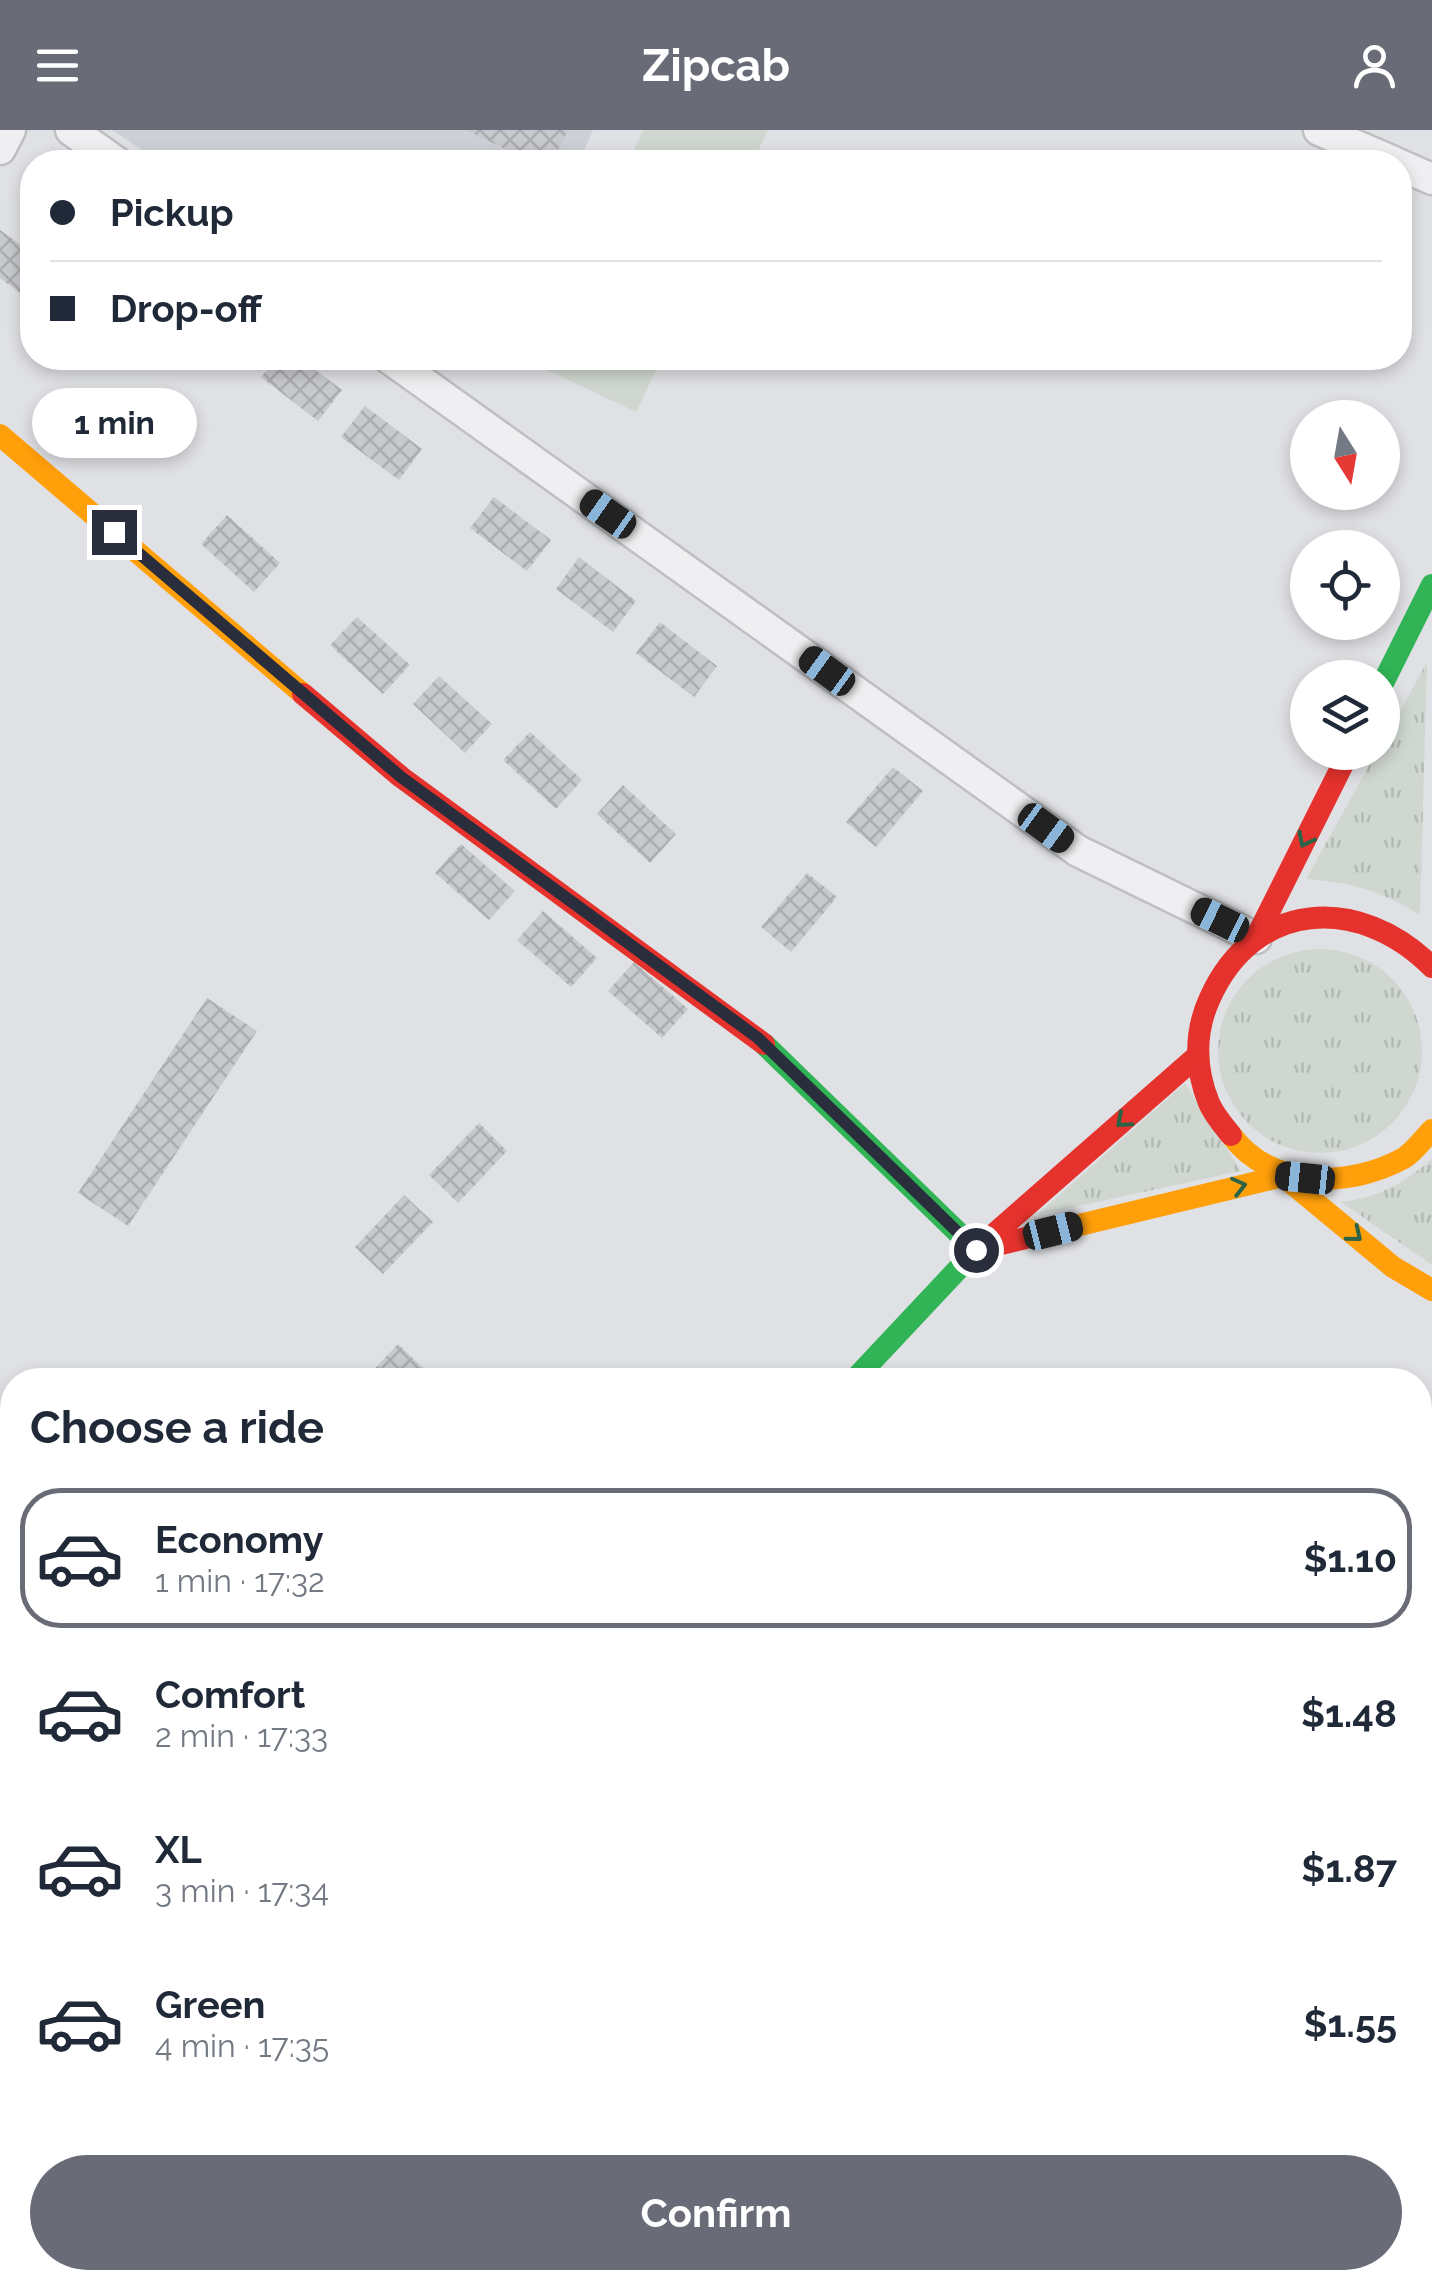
<!DOCTYPE html>
<html lang="en">
<head>
<meta charset="utf-8">
<style>
  :root { --surface:#fff; --page:#f2f2f3; --text:#1f2937; --muted:#747a83; --line:#e0e1e3; --accent:#696c77 }
  body { margin:0; font-family:Raleway,sans-serif; background:var(--page); color:var(--text); height:100vh; display:flex; flex-direction:column; font-size:38px; white-space:nowrap }
  * { box-sizing:border-box; margin:0 }
  p { font-size:32px; color:var(--muted) }
  .icon { flex:none; width:55px; height:55px; fill:none; stroke:currentColor; stroke-width:2; stroke-linecap:round; stroke-linejoin:round }
  .map { position:relative; flex:1; overflow:hidden }
  .drawer { position:absolute; left:0px; top:1238px; width:1432px; height:922px; display:flex; flex-direction:column; background:var(--surface); border-radius:40px 40px 0 0; box-shadow:0 5px 15px #0003 }
  .drawer>* { flex:none }
  .banner { position:absolute; left:20px; top:20px; width:1392px; height:220px; border-radius:40px; box-shadow:0 5px 15px #0003; display:grid; align-content:center; height:220px; padding:0 30px; background:var(--surface) }
  .needle { width:65px; rotate:169deg }
  .fabs { position:absolute; left:1290px; top:270px; display:grid; gap:20px }
  .fabs a { display:grid; place-items:center; width:110px; height:110px; border-radius:50%; background:var(--surface); box-shadow:0 5px 15px #0003; font-size:50px }
  .end { position:absolute; width:45px; height:45px; margin:-22px; border:12px solid #292d3c; background:#fff; box-shadow:0 0 0 5px #fff }
  .from { border-radius:50% }
  .bubble { position:absolute; height:70px; border-radius:35px; background:var(--surface); box-shadow:0 5px 15px #0003; font-size:32px; font-weight:700; line-height:70px; text-align:center }
  .car { position:absolute; width:30px; height:60px; margin:-30px -15px; border-radius:12px; box-shadow:0 0 8px 2px #0007; background:linear-gradient(#222 24%,#8ab4d8 0 40%,#222 0 76%,#8ab4d8 0 86%,#222 0) }
  .banner b { display:flex; align-items:center; gap:35px; height:95px; font-size:38px }
  .banner b+b { border-top:2px solid var(--line) }
  .banner i { width:25px; height:25px; background:var(--text) }
  ul { padding:0; list-style:none }
  li { display:flex; align-items:center; gap:30px; height:140px; margin:0 20px 15px; padding:0 10px; border:5px solid transparent; border-radius:40px }
  li div { flex:1 }
  li b { display:block; font-size:38px }
  li em { font-style:normal; font-weight:700 }
  li.current { border-color:var(--accent) }
  li>.icon { width:90px; height:90px; stroke-width:1.5 }
  h2 { padding:0 30px; font-size:45px; line-height:120px }
  .cta { display:flex; gap:20px; margin-top:auto; padding:20px 30px }
  .cta a { flex:1; height:115px; border-radius:60px; background:var(--accent); color:#fff; font-size:40px; font-weight:700; line-height:115px; text-align:center }
  header { display:flex; justify-content:space-between; align-items:center; height:130px; padding:0 30px; background:var(--accent); color:#fff; font-size:45px; font-weight:700 }
  .map>svg:first-child { display:block }
  .built { fill:#ced0d7 }
  .grass { fill:url(#grass-tufts) }
  .wetland { fill:url(#wetland-marsh) }
  .pitch { fill:#d0d7d0 }
  .building { fill:url(#building-cross-hatch) }
  .lines { fill:none; stroke-linecap:round; stroke-linejoin:round }
  .street-casing { stroke:#bebfc2; stroke-width:35 }
  .street { stroke:#efeff1; stroke-width:30 }
  .fast { stroke:#30b455; stroke-width:22 }
  .slow { stroke:#ff9f0a; stroke-width:22 }
  .jam { stroke:#e5322d; stroke-width:22 }
  .oneway { stroke:#2c6346 }
  .route { stroke:#292d3c; stroke-width:12 }
</style>
</head>
<body>
<header><svg class="icon" aria-label="menu" viewBox="0 0 24 24"><path d="M4 6h16M4 12h16M4 18h16"/></svg>Zipcab<svg class="icon" aria-label="person" viewBox="0 0 24 24"><circle cx="12" cy="8" r="4"/><path d="M4 21q1-7 8-7t8 7"/></svg></header>
<div class="map">
<svg width="1432" height="2159" viewBox="0 0 1432 2159">
  <defs>
    <pattern id="grass-tufts" width="24" height="20" patternUnits="userSpaceOnUse" patternTransform="scale(2.5)"><rect width="24" height="20" fill="#d0d7d0"/><path d="M3 7l-1-3M5 7V3M7 7l1-3M15 17l-1-3M17 17v-4M19 17l1-3" fill="none" stroke="#b3b9b4"/></pattern>
    <pattern id="wetland-marsh" width="20" height="14" patternUnits="userSpaceOnUse" patternTransform="scale(2.5)"><rect width="20" height="14" fill="#d0d7d0"/><path d="M1 5h8M5 5V1M11 12h8M15 12V8" fill="none" stroke="#b3b9b4"/></pattern>
    <pattern id="building-cross-hatch" width="8" height="8" patternUnits="userSpaceOnUse" patternTransform="scale(2.5)"><rect width="8" height="8" fill="#c8c9cd"/><path d="M0 0l8 8M0 8l8-8" fill="none" stroke="#acadb1"/></pattern>
  </defs>
  <rect width="100%" height="100%" fill="#e0e1e4"/>
  <polygon class="built" points="112,0 593,0 579,32 160,32"/>
  <g class="grass">
    <path d="M1427,532l-7,253c-40,-25 -67,-32 -114,-36l70,-126 6,-1 1,-10z"/>
    <circle cx="1320" cy="921" r="102"/>
    <polygon points="1185,953 1241,1041 1037,1085"/>
    <path d="M1432,1029v106l-91,-63c37,-4 63,-19 91,-43z"/>
  </g>
  <polygon class="wetland" points="1432,2084 1432,2159 1353,2159 1365,2148 1420,2148 1420,2095"/>
  <g class="pitch">
    <polygon points="643,0 768,0 753,32 660,32 634,20"/>
    <polygon points="537,228 662,228 636,282 534,234"/>
  </g>
  <g class="building">
    <polygon points="466,0 568,0 552,32 532,32"/>
    <polygon points="0,100 32,123 32,172 0,148"/>
    <polygon points="277,228 300,228 342,260 318,291 261,247"/>
    <polygon points="365,276 422,319 399,350 341,307"/>
    <polygon points="494,367 551,410 527,441 470,398"/>
    <polygon points="227,385 280,433 254,462 201,414"/>
    <polygon points="579,427 636,471 613,502 556,459"/>
    <polygon points="357,487 410,535 383,564 330,515"/>
    <polygon points="660,492 717,536 694,567 636,523"/>
    <polygon points="439,546 492,594 465,623 413,574"/>
    <polygon points="530,602 582,650 556,679 503,630"/>
    <polygon points="893,637 923,661 876,717 846,692"/>
    <polygon points="623,655 676,704 650,733 597,684"/>
    <polygon points="461,714 515,761 489,790 435,743"/>
    <polygon points="807,743 837,767 791,822 761,797"/>
    <polygon points="543,781 597,828 571,857 517,810"/>
    <polygon points="634,832 688,879 662,908 608,861"/>
    <polygon points="207,868 257,901 128,1096 78,1063"/>
    <polygon points="479,993 507,1021 458,1073 429,1045"/>
    <polygon points="404,1065 433,1092 383,1144 355,1117"/>
    <polygon points="398,1214 426,1241 418,1250 364,1250"/>
    <polygon points="0,1582 12,1588 12,1644 0,1638"/>
    <polygon points="0,1826 12,1832 0,1865"/>
  </g>
  <g class="lines">
    <g class="street-casing">
      <g id="street">
        <polyline points="71,0 116,32"/>
        <polyline points="1319,0 1394,32"/>
        <polyline points="0,19 10,0"/>
        <polyline points="1400,35 1432,49"/>
        <polyline points="389,228 1078,721 1256,808"/>
        <polyline points="1420,1484 1432,1479"/>
        <polyline points="0,1499 12,1505"/>
        <polyline points="0,1937 12,1943"/>
        <polyline points="1420,2025 1432,1966"/>
        <polyline points="717,2159 728,2148"/>
        <polyline points="1326,2159 1337,2148"/>
      </g>
    </g>
    <use href="#street" class="street"/>
    <g class="fast">
      <polyline points="1382,555 1432,455"/>
      <polyline points="764,914 976,1120 854,1250"/>
      <polyline points="2,2159 13,2148"/>
    </g>
    <g class="slow">
      <polyline points="0,305 303,564"/>
      <path d="M1231,1005c40,54 119,53 173,23 11,-7 19,-19 28,-28"/>
      <polyline points="1038,1105 1283,1046 1393,1137 1432,1160"/>
    </g>
    <g class="jam">
      <polyline points="303,564 401,647 764,914"/>
      <polyline points="1256,808 1349,622"/>
      <path d="M1231,1005c-8,-10 -17,-20 -22,-32 -14,-34 -15,-71 1,-105 44,-98 149,-104 222,-31"/>
      <polyline points="1038,1105 976,1120 1196,927"/>
    </g>
  </g>
  <defs><path id="oneway-chevron" d="M-2-3.5L2.5 0L-2 3.5" fill="none" stroke-width="1.6" stroke-linecap="round" stroke-linejoin="round" transform="scale(2.5)"/></defs>
  <g class="oneway">
    <use href="#oneway-chevron" transform="translate(1305 710) rotate(117)"/>
    <use href="#oneway-chevron" transform="translate(1123 991) rotate(139)"/>
    <use href="#oneway-chevron" transform="translate(1239 1056) rotate(-14)"/>
    <use href="#oneway-chevron" transform="translate(1355 1105) rotate(39)"/>
  </g>
  <g class="lines">
    <polyline class="route" points="114,402 401,647 758,908 976,1120"/>
  </g>
</svg>
<div class="fabs">
<a><svg class="needle" viewBox="-14 -14 28 28"><path d="M0-13l5 13h-10z" fill="#e53935"/><path d="M0 13l5-13h-10z" fill="#747a83"/></svg></a>
<a><svg class="icon" aria-label="locate" viewBox="0 0 24 24"><circle cx="12" cy="12" r="6"/><path d="M12 2v4M12 18v4M2 12h4M18 12h4"/></svg></a>
<a><svg class="icon" aria-label="layers" viewBox="0 0 24 24"><path d="M12 4l9 5-9 5-9-5zM3 14l9 5 9-5"/></svg></a>
</div>
<i class="end from" style="left:976px;top:1120px"></i>
<i class="end" style="left:114px;top:402px"></i>
<div class="bubble" style="left:32px;top:258px;width:165px">1 min</div>
<i class="car" style="left:608px;top:384px;rotate:305deg"></i>
<i class="car" style="left:827px;top:541px;rotate:306deg"></i>
<i class="car" style="left:1046px;top:698px;rotate:126deg"></i>
<i class="car" style="left:1220px;top:790px;rotate:296deg"></i>
<i class="car" style="left:1305px;top:1048px;rotate:276deg"></i>
<i class="car" style="left:1053px;top:1101px;rotate:76deg"></i>
<div class="banner">
<b><i class="from"></i>Pickup</b>
<b><i></i>Drop-off</b>
</div>
<section class="drawer">
<h2>Choose a ride</h2>
<ul>
<li class="current"><svg class="icon" aria-label="car" viewBox="0 0 24 24"><path d="M5 17H2v-5l4-1 3-4h7l3 4 3 1v5h-3M9 17h6M6 11h13"/><circle cx="7" cy="17" r="2"/><circle cx="17" cy="17" r="2"/></svg><div><b>Economy</b><p>1 min · 17:32</p></div><em>$1.10</em></li>
<li><svg class="icon" aria-label="car" viewBox="0 0 24 24"><path d="M5 17H2v-5l4-1 3-4h7l3 4 3 1v5h-3M9 17h6M6 11h13"/><circle cx="7" cy="17" r="2"/><circle cx="17" cy="17" r="2"/></svg><div><b>Comfort</b><p>2 min · 17:33</p></div><em>$1.48</em></li>
<li><svg class="icon" aria-label="car" viewBox="0 0 24 24"><path d="M5 17H2v-5l4-1 3-4h7l3 4 3 1v5h-3M9 17h6M6 11h13"/><circle cx="7" cy="17" r="2"/><circle cx="17" cy="17" r="2"/></svg><div><b>XL</b><p>3 min · 17:34</p></div><em>$1.87</em></li>
<li><svg class="icon" aria-label="car" viewBox="0 0 24 24"><path d="M5 17H2v-5l4-1 3-4h7l3 4 3 1v5h-3M9 17h6M6 11h13"/><circle cx="7" cy="17" r="2"/><circle cx="17" cy="17" r="2"/></svg><div><b>Green</b><p>4 min · 17:35</p></div><em>$1.55</em></li>
</ul>
<div class="cta"><a>Confirm</a></div>
</section>
</div>
</body>
</html>
